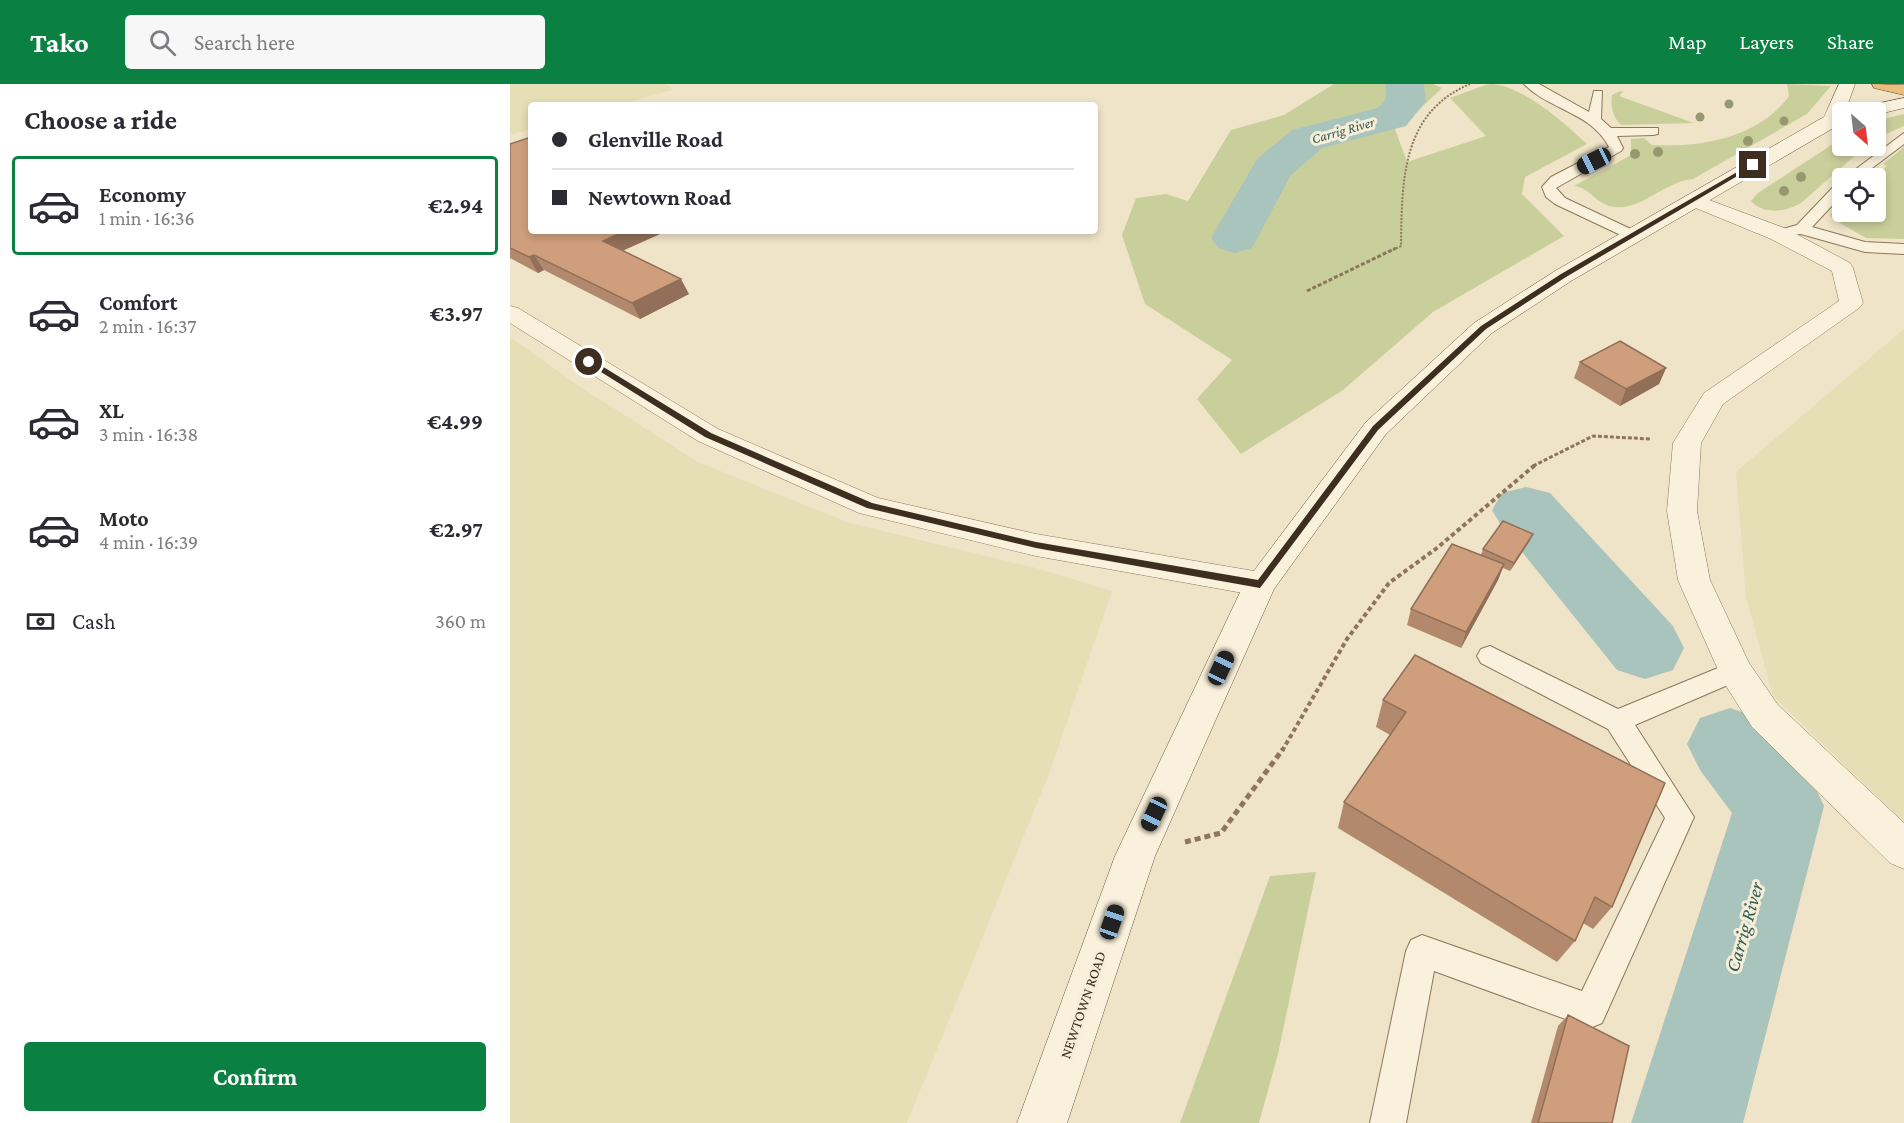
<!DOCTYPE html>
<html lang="en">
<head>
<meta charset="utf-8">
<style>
  :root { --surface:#fff; --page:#f7f7f7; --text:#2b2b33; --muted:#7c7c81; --line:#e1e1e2; --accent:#0b8043 }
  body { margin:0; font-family:"Crimson Pro",serif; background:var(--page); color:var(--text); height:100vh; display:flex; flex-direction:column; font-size:22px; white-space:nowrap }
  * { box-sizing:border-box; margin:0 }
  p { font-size:20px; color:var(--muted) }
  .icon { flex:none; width:33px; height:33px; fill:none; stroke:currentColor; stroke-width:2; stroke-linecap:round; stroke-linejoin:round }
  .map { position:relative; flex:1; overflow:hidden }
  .sheet { display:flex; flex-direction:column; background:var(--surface); width:510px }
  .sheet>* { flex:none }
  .guide { position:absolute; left:18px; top:18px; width:570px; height:132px; border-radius:6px; box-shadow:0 3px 9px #0003; display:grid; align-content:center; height:132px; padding:0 24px; background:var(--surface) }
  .needle { width:39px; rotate:152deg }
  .fabs { position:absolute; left:1322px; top:18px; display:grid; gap:12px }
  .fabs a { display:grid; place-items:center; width:54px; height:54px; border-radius:6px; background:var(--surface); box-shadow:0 3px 9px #0003; font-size:30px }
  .end { position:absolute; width:27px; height:27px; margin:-14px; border:8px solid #3d2e20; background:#fff; box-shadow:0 0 0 3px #fff }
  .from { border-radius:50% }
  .car { position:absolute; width:18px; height:36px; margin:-18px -9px; border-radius:8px; box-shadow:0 0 4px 2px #0007; background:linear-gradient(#222 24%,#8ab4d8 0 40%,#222 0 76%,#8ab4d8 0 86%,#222 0) }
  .guide b { display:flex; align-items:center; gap:21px; height:57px; font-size:22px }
  .guide b+b { border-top:2px solid var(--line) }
  .guide i { width:15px; height:15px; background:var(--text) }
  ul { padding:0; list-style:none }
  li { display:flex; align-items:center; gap:18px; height:99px; margin:0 12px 9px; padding:0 12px; border:3px solid transparent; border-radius:6px }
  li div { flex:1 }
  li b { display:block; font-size:22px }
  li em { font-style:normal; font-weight:700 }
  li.active { border-color:var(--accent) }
  li>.icon { width:54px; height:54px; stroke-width:1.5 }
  h2 { padding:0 24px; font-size:27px; line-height:72px }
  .pay { display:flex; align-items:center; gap:15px; height:66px; padding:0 24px; font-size:22px }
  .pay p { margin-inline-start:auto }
  .button { display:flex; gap:12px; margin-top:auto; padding:12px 24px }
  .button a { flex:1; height:69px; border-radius:6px; background:var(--accent); color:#fff; font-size:24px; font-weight:700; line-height:69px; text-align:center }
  header { display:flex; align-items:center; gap:36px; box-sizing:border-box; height:84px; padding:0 30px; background:var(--accent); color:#fff }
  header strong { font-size:28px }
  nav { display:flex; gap:33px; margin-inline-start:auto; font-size:21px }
  .search { width:420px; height:54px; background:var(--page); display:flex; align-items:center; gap:15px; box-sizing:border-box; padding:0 21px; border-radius:6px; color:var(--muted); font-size:22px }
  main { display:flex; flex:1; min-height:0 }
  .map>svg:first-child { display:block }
  .farmland { fill:#e6deb5 }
  .green { fill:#c9cf9b }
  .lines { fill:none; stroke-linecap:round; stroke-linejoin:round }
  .river { fill:#a9c4bc; fill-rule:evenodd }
  .service-casing { stroke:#8d765c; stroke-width:2 }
  .minor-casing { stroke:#8d765c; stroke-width:1 }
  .tertiary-casing { stroke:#8d765c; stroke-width:1 }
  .secondary-casing { stroke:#6f573f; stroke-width:1 }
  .trunk-casing { stroke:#5b4430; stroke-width:1 }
  .path-far3 { stroke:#8d765c; stroke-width:2; stroke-dasharray:2 1.5; stroke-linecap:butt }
  .path-far2 { stroke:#8d765c; stroke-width:3; stroke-dasharray:4 2; stroke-linecap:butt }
  .path-far1 { stroke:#8d765c; stroke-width:4; stroke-dasharray:4.5 3; stroke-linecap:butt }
  .path { stroke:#8d765c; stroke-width:5; stroke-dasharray:6 4; stroke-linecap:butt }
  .service { fill:#faf1dc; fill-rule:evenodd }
  .minor { fill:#faf1dc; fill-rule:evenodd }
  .tertiary { fill:#faf1dc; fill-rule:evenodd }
  .secondary { fill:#faf1dc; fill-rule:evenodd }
  .trunk { fill:#eabe7c; fill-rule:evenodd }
  .tree { fill:#96986f }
  .wall { fill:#b2896c }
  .shaded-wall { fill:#916f58 }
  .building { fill:#cf9f7d; stroke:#916f58; stroke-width:1.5 }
  .route { fill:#3d2e20 }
  .labels { text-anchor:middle; stroke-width:6; stroke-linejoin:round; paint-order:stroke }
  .far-water-label { font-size:14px; font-style:italic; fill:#2f5d5a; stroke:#f7eed8 }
  .street-label { font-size:15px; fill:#3d2e20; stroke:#f7eed8 }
  .near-water-label { font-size:20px; font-style:italic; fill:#2f5d5a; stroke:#f7eed8 }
</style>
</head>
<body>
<header>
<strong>Tako</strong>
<div class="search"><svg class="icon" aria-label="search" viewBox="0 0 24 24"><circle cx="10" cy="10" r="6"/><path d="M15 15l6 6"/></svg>Search here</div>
<nav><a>Map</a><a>Layers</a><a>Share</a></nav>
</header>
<main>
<section class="sheet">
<h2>Choose a ride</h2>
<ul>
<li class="active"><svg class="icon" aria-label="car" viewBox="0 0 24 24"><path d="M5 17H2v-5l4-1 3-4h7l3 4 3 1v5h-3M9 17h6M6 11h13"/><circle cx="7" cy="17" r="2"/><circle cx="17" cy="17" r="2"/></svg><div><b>Economy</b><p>1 min · 16:36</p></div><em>€2.94</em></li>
<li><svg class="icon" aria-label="car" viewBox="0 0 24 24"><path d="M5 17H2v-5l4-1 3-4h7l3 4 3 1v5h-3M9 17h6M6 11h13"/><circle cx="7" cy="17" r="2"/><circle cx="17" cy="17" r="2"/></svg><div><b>Comfort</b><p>2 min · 16:37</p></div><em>€3.97</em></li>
<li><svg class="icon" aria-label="car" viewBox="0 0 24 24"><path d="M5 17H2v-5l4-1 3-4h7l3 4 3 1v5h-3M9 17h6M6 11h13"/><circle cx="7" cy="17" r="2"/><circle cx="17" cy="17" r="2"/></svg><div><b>XL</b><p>3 min · 16:38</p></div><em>€4.99</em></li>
<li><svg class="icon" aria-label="car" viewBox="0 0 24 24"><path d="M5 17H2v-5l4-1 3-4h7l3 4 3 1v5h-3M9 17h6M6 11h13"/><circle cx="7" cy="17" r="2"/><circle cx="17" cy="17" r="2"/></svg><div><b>Moto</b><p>4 min · 16:39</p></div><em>€2.97</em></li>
</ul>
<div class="pay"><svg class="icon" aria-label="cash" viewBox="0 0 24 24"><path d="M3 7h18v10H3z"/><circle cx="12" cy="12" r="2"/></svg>Cash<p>360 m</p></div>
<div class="button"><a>Confirm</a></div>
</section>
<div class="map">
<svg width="1394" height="1039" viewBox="0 0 1394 1039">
  <rect width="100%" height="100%" fill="#f0e4c8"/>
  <g class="farmland">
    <polygon points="0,0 156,0 163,6 108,21 21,21 21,45 0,51"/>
    <polygon points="1394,245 1394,738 1263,612 1236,513 1226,388"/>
    <polygon points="0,253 69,302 188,378 340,439 526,484 602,507 539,690 397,1039 0,1039"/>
  </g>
  <g class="green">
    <path d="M824,0h99l9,4 -22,21 -26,17 13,36 79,-26 -36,-38c13,-4 27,-11 40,-14 31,0 76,40 97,60l-62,33 -3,17 42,42 -131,76 -90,78 -102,64 -44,-55 35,-39 -87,-56 -23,-69 14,-37 30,-4 22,7 43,-71 53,-15z"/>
    <path d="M1277,0l44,2 -24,28 -114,65c-28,2 -50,31 -78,28 -18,-1 -24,-19 -41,-21l57,-31v-16l13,-1 8,7c48,3 107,-7 137,-49z"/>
    <path d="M1110,7l3,1 -4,4 75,27 -73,2c-8,-7 -11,-20 -9,-30z"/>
    <polygon points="1394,30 1394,42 1365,55 1365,37"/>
    <path d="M1332,54v8h24l-65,57c-15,9 -37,12 -50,-2l7,-8z"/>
    <polygon points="1394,63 1394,155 1356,154 1323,135 1320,131 1332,118 1332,128 1365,128 1363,94 1377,82 1373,80"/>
    <polygon points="806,788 768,970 749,1039 670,1039 760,792"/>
  </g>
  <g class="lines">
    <g class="river">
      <polygon points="876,0 914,0 916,17 896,42 812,64 781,91 742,164 725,169 708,164 701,154 747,75 782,46 868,24 876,15"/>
      <polygon points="1016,403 1040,409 1163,542 1174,564 1163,586 1135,595 1107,586 992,443 982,426 992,409"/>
      <polygon points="1220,624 1250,634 1301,694 1314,722 1233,1039 1121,1039 1222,729 1190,686 1177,660 1190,634"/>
    </g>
    <g class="service-casing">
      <g id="service">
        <path d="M1014,0h15l50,28 5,-21h8l-1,28 10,9h47v6l-5,1 -36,1 6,12 -2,3 -65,37 9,10 72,34 3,3 -3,3h-10l-72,-34 -9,-7 -4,-10 9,-10 58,-30c-18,-35 -60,-37 -85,-63z"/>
        <polygon points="1394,49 1394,60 1349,94 1334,94"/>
        <polygon points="1332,98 1332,111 1302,143 1355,158 1394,160 1394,170 1355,168 1291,150 1273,151 1270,148 1273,145 1287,141 1327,99"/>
        <polygon points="980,562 1108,625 1225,577 1234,580 1238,587 1234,594 1125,641 1184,733 1092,939 1080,944 924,887 896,1039 860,1039 896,867 901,856 912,851 1072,907 1155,734 1098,645 971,579 967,572 971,565"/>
      </g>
    </g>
    <g class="minor-casing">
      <polygon id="minor" points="1183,110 1277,145 1340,179 1343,184 1353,219 1349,224 1213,320 1191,359 1187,427 1200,496 1239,579 1268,621 1394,739 1394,785 1380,779 1242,643 1213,597 1168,496 1157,427 1163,359 1194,309 1329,217 1322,187 1261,155 1176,120 1173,116 1176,112"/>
    </g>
    <g class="tertiary-casing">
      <polygon id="tertiary" points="0,222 8,224 208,345 368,414 526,450 750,488 761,492 766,500 761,508 750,512 526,472 349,429 188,357 0,239"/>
    </g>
    <g class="secondary-casing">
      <g id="secondary">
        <polygon points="1329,0 1345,0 1335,28 1332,28 1332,39 1061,197 982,249 876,350 764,505 645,772 557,1039 507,1039 605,772 734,500 856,338 964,239 1045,187 1314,33"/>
        <polygon points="1394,14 1394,24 1365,31 1344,28 1347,24"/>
      </g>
    </g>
    <g class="trunk-casing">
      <polygon id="trunk" points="1362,0 1394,1 1394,11 1364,4"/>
    </g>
    <path class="path-far3" d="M883,166l8,-4c1,-65 0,-133 69,-162"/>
    <g class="path-far2">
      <polyline points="797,207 886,164"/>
      <polyline points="1023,382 1083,352 1141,355"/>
    </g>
    <polyline class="path-far1" points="772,667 837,555 879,499 927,464 1025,381"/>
    <polyline class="path" points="675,758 711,749 773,665"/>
    <use href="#service" class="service"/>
    <use href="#minor" class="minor"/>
    <use href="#tertiary" class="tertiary"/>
    <use href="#secondary" class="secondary"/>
    <use href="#trunk" class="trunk"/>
  </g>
  <g class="tree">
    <circle cx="1219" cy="20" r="4.5"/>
    <circle cx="1190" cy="33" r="4.5"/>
    <circle cx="1274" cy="37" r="4.5"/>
    <circle cx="1238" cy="57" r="5"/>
    <circle cx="1148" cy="68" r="5"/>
    <circle cx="1125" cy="70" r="5"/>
    <circle cx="1291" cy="93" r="5"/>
    <circle cx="1274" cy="107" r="5"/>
  </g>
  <g class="wall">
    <polygon points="0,60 113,166 179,210 130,235 34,186 28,189 0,174"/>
    <polygon points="1070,278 1156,284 1149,300 1110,322 1064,294"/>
    <polygon points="1023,450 1019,458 1000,487 993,484 988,496 951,564 897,541 901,525 971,471 973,465"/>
    <polygon points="905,571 1102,823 1083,845 1073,839 1065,857 1047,878 828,744 834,718 880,651 866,643 873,616"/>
    <polygon points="1058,931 1102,1039 1021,1039 1048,942"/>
  </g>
  <g class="shaded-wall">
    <polygon points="115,147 157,147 101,172 93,157"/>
    <polygon points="24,171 34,186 28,189 19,173"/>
    <polygon points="171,195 179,210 130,235 122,219"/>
    <polygon points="1156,284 1149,300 1110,322 1116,305"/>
    <polygon points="1023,450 1019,458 1000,487 1004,479"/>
    <polygon points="994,480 988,496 951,564 956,548"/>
  </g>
  <g class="building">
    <polygon points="21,53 21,147 115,147 93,157 171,195 122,219 24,171 19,173 0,164 0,60"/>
    <polygon points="1110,257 1156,284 1116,305 1070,278"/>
    <polygon points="993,437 1023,450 1004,479 973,465"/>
    <polygon points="942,460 994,480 956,548 901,525"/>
    <polygon points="905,571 1155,699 1102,823 1085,813 1065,857 834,718 896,628 873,616"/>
    <polygon points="1058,931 1119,962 1102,1039 1028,1039"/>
  </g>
  <polygon class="route" points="1241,80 1246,81 1056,193 976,245 868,346 750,504 526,464 357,424 195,353 75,278 82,276 201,349 362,419 526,458 748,496 863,342 971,242 1051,190"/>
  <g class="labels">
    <g class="far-water-label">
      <text transform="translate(833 46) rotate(-16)" y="5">Carrig River</text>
    </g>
    <g class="street-label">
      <text transform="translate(573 921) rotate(-71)" y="5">NEWTOWN ROAD</text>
    </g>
    <g class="near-water-label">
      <text transform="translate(1234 843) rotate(-74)" y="7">Carrig River</text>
    </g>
  </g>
</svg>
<div class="fabs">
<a><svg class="needle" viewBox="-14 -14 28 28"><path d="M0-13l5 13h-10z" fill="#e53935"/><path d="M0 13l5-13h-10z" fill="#7c7c81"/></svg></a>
<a><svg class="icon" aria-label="locate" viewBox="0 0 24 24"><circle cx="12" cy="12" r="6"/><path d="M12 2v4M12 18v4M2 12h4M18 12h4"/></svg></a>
</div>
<i class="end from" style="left:79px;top:278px"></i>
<i class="end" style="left:1243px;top:81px"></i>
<i class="car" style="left:1084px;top:77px;rotate:243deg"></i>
<i class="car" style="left:711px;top:584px;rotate:25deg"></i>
<i class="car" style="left:644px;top:730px;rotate:205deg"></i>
<i class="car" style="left:602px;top:838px;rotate:19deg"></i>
<div class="guide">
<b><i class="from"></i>Glenville Road</b>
<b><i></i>Newtown Road</b>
</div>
</div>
</main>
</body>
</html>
